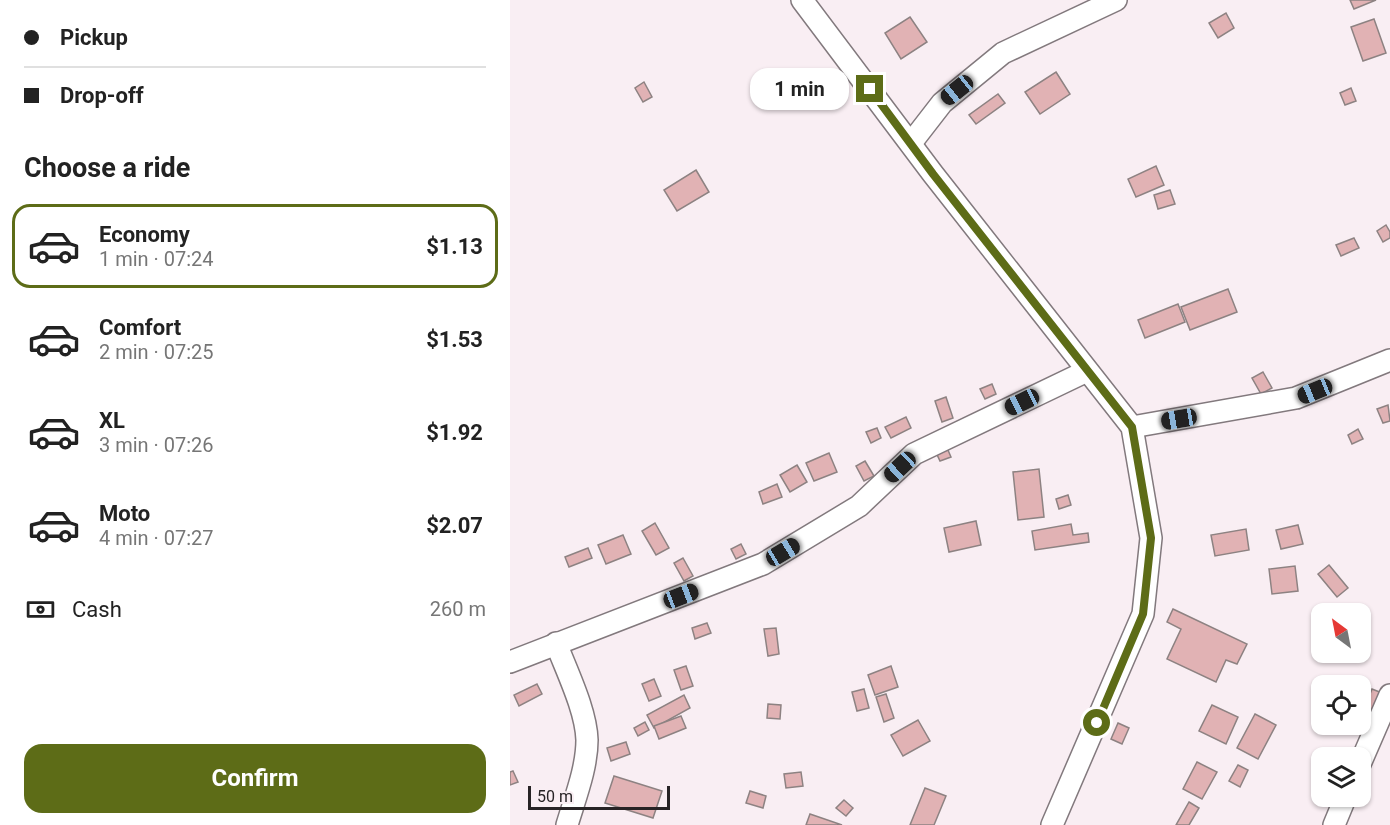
<!DOCTYPE html>
<html lang="en">
<head>
<meta charset="utf-8">
<style>
  :root { --surface:#fff; --page:#f6f6f6; --text:#222; --muted:#767676; --line:#e0e0e0; --accent:#5d6c17 }
  body { margin:0; font-family:Roboto,sans-serif; background:var(--page); color:var(--text); height:100vh; display:flex; flex-direction:column; font-size:22px; white-space:nowrap }
  * { box-sizing:border-box; margin:0 }
  p { font-size:20px; color:var(--muted) }
  .icon { flex:none; width:33px; height:33px; fill:none; stroke:currentColor; stroke-width:2; stroke-linecap:round; stroke-linejoin:round }
  .map { position:relative; flex:1; overflow:hidden }
  .panel { display:flex; flex-direction:column; background:var(--surface); width:510px }
  .panel>* { flex:none }
  .banner { display:grid; align-content:center; height:132px; padding:0 24px; background:var(--surface) }
  .needle { width:39px; rotate:328deg }
  .controls { position:absolute; left:801px; top:603px; display:grid; gap:12px }
  .controls a { display:grid; place-items:center; width:60px; height:60px; border-radius:12px; background:var(--surface); box-shadow:0 2px 4px #0004; font-size:30px }
  .scale { position:absolute; left:18px; bottom:15px; width:142px; box-sizing:border-box; padding-left:6px; border:3px solid #272325; border-top:0; font-size:16px; line-height:21px; white-space:nowrap; color:#272325; -webkit-text-stroke:4px #f9eef3; paint-order:stroke }
  .end { position:absolute; width:27px; height:27px; margin:-14px; border:8px solid #5d6c17; background:#fff; box-shadow:0 0 0 3px #fff }
  .from { border-radius:50% }
  .bubble { position:absolute; height:42px; border-radius:18px; background:var(--surface); box-shadow:0 2px 4px #0004; font-size:20px; font-weight:700; line-height:42px; text-align:center }
  .car { position:absolute; width:18px; height:36px; margin:-18px -9px; border-radius:8px; box-shadow:0 0 4px 2px #0007; background:linear-gradient(#222 24%,#8ab4d8 0 40%,#222 0 76%,#8ab4d8 0 86%,#222 0) }
  .banner b { display:flex; align-items:center; gap:21px; height:57px; font-size:22px }
  .banner b+b { border-top:2px solid var(--line) }
  .banner i { width:15px; height:15px; background:var(--text) }
  ul { padding:0; list-style:none }
  li { display:flex; align-items:center; gap:18px; height:84px; margin:0 12px 9px; padding:0 12px; border:3px solid transparent; border-radius:18px }
  li div { flex:1 }
  li b { display:block; font-size:22px }
  li em { font-style:normal; font-weight:700 }
  li.selected { border-color:var(--accent) }
  li>.icon { width:54px; height:54px; stroke-width:1.5 }
  h2 { padding:0 24px; font-size:27px; line-height:72px }
  .pay { display:flex; align-items:center; gap:15px; height:66px; padding:0 24px; font-size:22px }
  .pay p { margin-inline-start:auto }
  .button { display:flex; gap:12px; margin-top:auto; padding:12px 24px }
  .button a { flex:1; height:69px; border-radius:18px; background:var(--accent); color:#fff; font-size:24px; font-weight:700; line-height:69px; text-align:center }
  main { display:flex; flex:1; min-height:0 }
  .map>svg:first-child { display:block }
  .building { fill:#e1b2b4; stroke:#8d8282; stroke-width:1.5 }
  .lines { fill:none; stroke-linecap:round; stroke-linejoin:round }
  .minor-casing { stroke:#82797d; stroke-width:24 }
  .minor { stroke:#fff; stroke-width:21 }
  .route { stroke:#5d6c17; stroke-width:8 }
</style>
</head>
<body>
<main>
<section class="panel">
<div class="banner">
<b><i class="from"></i>Pickup</b>
<b><i></i>Drop-off</b>
</div>
<h2>Choose a ride</h2>
<ul>
<li class="selected"><svg class="icon" aria-label="car" viewBox="0 0 24 24"><path d="M5 17H2v-5l4-1 3-4h7l3 4 3 1v5h-3M9 17h6M6 11h13"/><circle cx="7" cy="17" r="2"/><circle cx="17" cy="17" r="2"/></svg><div><b>Economy</b><p>1 min · 07:24</p></div><em>$1.13</em></li>
<li><svg class="icon" aria-label="car" viewBox="0 0 24 24"><path d="M5 17H2v-5l4-1 3-4h7l3 4 3 1v5h-3M9 17h6M6 11h13"/><circle cx="7" cy="17" r="2"/><circle cx="17" cy="17" r="2"/></svg><div><b>Comfort</b><p>2 min · 07:25</p></div><em>$1.53</em></li>
<li><svg class="icon" aria-label="car" viewBox="0 0 24 24"><path d="M5 17H2v-5l4-1 3-4h7l3 4 3 1v5h-3M9 17h6M6 11h13"/><circle cx="7" cy="17" r="2"/><circle cx="17" cy="17" r="2"/></svg><div><b>XL</b><p>3 min · 07:26</p></div><em>$1.92</em></li>
<li><svg class="icon" aria-label="car" viewBox="0 0 24 24"><path d="M5 17H2v-5l4-1 3-4h7l3 4 3 1v5h-3M9 17h6M6 11h13"/><circle cx="7" cy="17" r="2"/><circle cx="17" cy="17" r="2"/></svg><div><b>Moto</b><p>4 min · 07:27</p></div><em>$2.07</em></li>
</ul>
<div class="pay"><svg class="icon" aria-label="cash" viewBox="0 0 24 24"><path d="M3 7h18v10H3z"/><circle cx="12" cy="12" r="2"/></svg>Cash<p>260 m</p></div>
<div class="button"><a>Confirm</a></div>
</section>
<div class="map">
<svg width="880" height="825" viewBox="0 0 880 825">
  <rect width="100%" height="100%" fill="#f9eef3"/>
  <g class="building">
    <polygon points="840,0 866,0 844,9"/>
    <polygon points="716,13 724,28 708,38 699,23"/>
    <polygon points="400,17 417,42 391,59 375,33"/>
    <polygon points="864,19 876,53 853,61 841,27"/>
    <polygon points="546,72 560,94 530,114 515,92"/>
    <polygon points="134,82 142,97 133,102 125,88"/>
    <polygon points="841,88 846,101 835,105 830,93"/>
    <polygon points="488,94 495,103 466,124 459,115"/>
    <polygon points="646,166 654,185 626,197 618,179"/>
    <polygon points="186,170 199,192 167,211 154,190"/>
    <polygon points="660,190 665,204 648,209 644,195"/>
    <polygon points="876,225 880,232 880,238 873,242 867,231"/>
    <polygon points="844,238 849,248 831,256 826,245"/>
    <polygon points="718,289 727,312 680,330 671,307"/>
    <polygon points="668,304 675,322 635,338 628,320"/>
    <polygon points="753,372 762,388 751,394 742,378"/>
    <polygon points="482,384 486,394 475,399 470,389"/>
    <polygon points="436,397 443,418 432,422 425,401"/>
    <polygon points="878,405 880,421 873,423 867,409"/>
    <polygon points="396,417 401,428 381,438 375,427"/>
    <polygon points="367,428 371,438 361,443 356,432"/>
    <polygon points="848,429 853,439 842,444 838,435"/>
    <polygon points="434,441 441,457 430,461 423,446"/>
    <polygon points="319,453 327,472 304,481 296,463"/>
    <polygon points="355,461 364,476 354,481 346,466"/>
    <polygon points="287,465 297,482 280,492 270,475"/>
    <polygon points="529,469 534,517 508,520 503,472"/>
    <polygon points="267,484 272,497 253,504 249,492"/>
    <polygon points="558,495 561,505 549,509 546,499"/>
    <polygon points="466,521 471,545 439,552 434,528"/>
    <polygon points="145,523 159,548 146,555 132,531"/>
    <polygon points="561,524 563,535 578,533 579,542 525,550 522,531"/>
    <polygon points="788,525 793,544 771,549 766,530"/>
    <polygon points="736,529 739,550 705,556 701,535"/>
    <polygon points="113,535 121,554 96,564 88,545"/>
    <polygon points="231,544 236,554 226,559 221,549"/>
    <polygon points="78,548 82,558 59,567 55,557"/>
    <polygon points="173,558 183,576 174,581 164,563"/>
    <polygon points="819,565 838,588 827,597 808,574"/>
    <polygon points="785,566 788,591 762,594 759,569"/>
    <polygon points="663,609 737,644 727,664 716,660 706,682 657,659 671,629 657,622"/>
    <polygon points="197,623 201,633 185,639 182,628"/>
    <polygon points="266,628 269,654 258,656 254,629"/>
    <polygon points="176,666 183,686 171,690 164,670"/>
    <polygon points="381,666 388,687 365,695 358,675"/>
    <polygon points="144,679 151,696 139,701 132,684"/>
    <polygon points="27,684 32,694 9,706 4,695"/>
    <polygon points="354,689 359,708 347,711 342,692"/>
    <polygon points="862,689 872,693 861,720 851,716"/>
    <polygon points="376,694 384,718 374,722 366,697"/>
    <polygon points="174,695 180,708 144,728 137,715"/>
    <polygon points="258,704 271,705 270,719 257,718"/>
    <polygon points="702,705 728,717 716,744 689,731"/>
    <polygon points="745,714 766,725 748,759 727,748"/>
    <polygon points="171,716 176,728 149,739 144,726"/>
    <polygon points="408,720 420,741 393,756 381,735"/>
    <polygon points="135,722 139,730 128,736 124,728"/>
    <polygon points="608,723 619,728 612,744 601,739"/>
    <polygon points="116,742 120,754 101,761 97,748"/>
    <polygon points="687,762 707,772 692,799 673,789"/>
    <polygon points="728,765 738,770 730,787 719,781"/>
    <polygon points="3,771 8,782 0,785 0,772"/>
    <polygon points="291,772 293,786 276,788 274,774"/>
    <polygon points="104,776 152,791 143,818 95,803"/>
    <polygon points="415,788 436,796 424,825 400,825"/>
    <polygon points="240,791 256,796 253,808 236,803"/>
    <polygon points="334,800 343,808 336,816 326,808"/>
    <polygon points="679,802 689,808 679,825 666,825"/>
    <polygon points="300,814 332,825 296,825"/>
  </g>
  <g class="lines">
    <g class="minor-casing">
      <g id="minor">
        <polyline points="292,0 423,174 622,427 641,538 633,614 542,825"/>
        <polyline points="401,143 432,103 493,53 606,0"/>
        <polyline points="622,427 786,398 880,360"/>
        <path d="M46,643c11,29 30,67 31,97 0,28 -12,58 -20,85"/>
        <polyline points="0,662 253,564 349,506 404,454 577,371"/>
        <polyline points="850,764 880,695"/>
        <polyline points="824,825 836,796"/>
      </g>
    </g>
    <use href="#minor" class="minor"/>
  </g>
  <g class="lines">
    <polyline class="route" points="360,89 423,174 622,427 641,538 633,614 587,723"/>
  </g>
</svg>
<div class="controls">
<a><svg class="needle" viewBox="-14 -14 28 28"><path d="M0-13l5 13h-10z" fill="#e53935"/><path d="M0 13l5-13h-10z" fill="#767676"/></svg></a>
<a><svg class="icon" aria-label="locate" viewBox="0 0 24 24"><circle cx="12" cy="12" r="6"/><path d="M12 2v4M12 18v4M2 12h4M18 12h4"/></svg></a>
<a><svg class="icon" aria-label="layers" viewBox="0 0 24 24"><path d="M12 4l9 5-9 5-9-5zM3 14l9 5 9-5"/></svg></a>
</div>
<div class="scale">50 m</div>
<i class="end from" style="left:587px;top:723px"></i>
<i class="end" style="left:360px;top:89px"></i>
<div class="bubble" style="left:240px;top:68px;width:99px">1 min</div>
<i class="car" style="left:447px;top:90px;rotate:231deg"></i>
<i class="car" style="left:805px;top:391px;rotate:248deg"></i>
<i class="car" style="left:512px;top:402px;rotate:244deg"></i>
<i class="car" style="left:669px;top:419px;rotate:260deg"></i>
<i class="car" style="left:390px;top:467px;rotate:227deg"></i>
<i class="car" style="left:273px;top:552px;rotate:59deg"></i>
<i class="car" style="left:171px;top:596px;rotate:69deg"></i>
</div>
</main>
</body>
</html>
